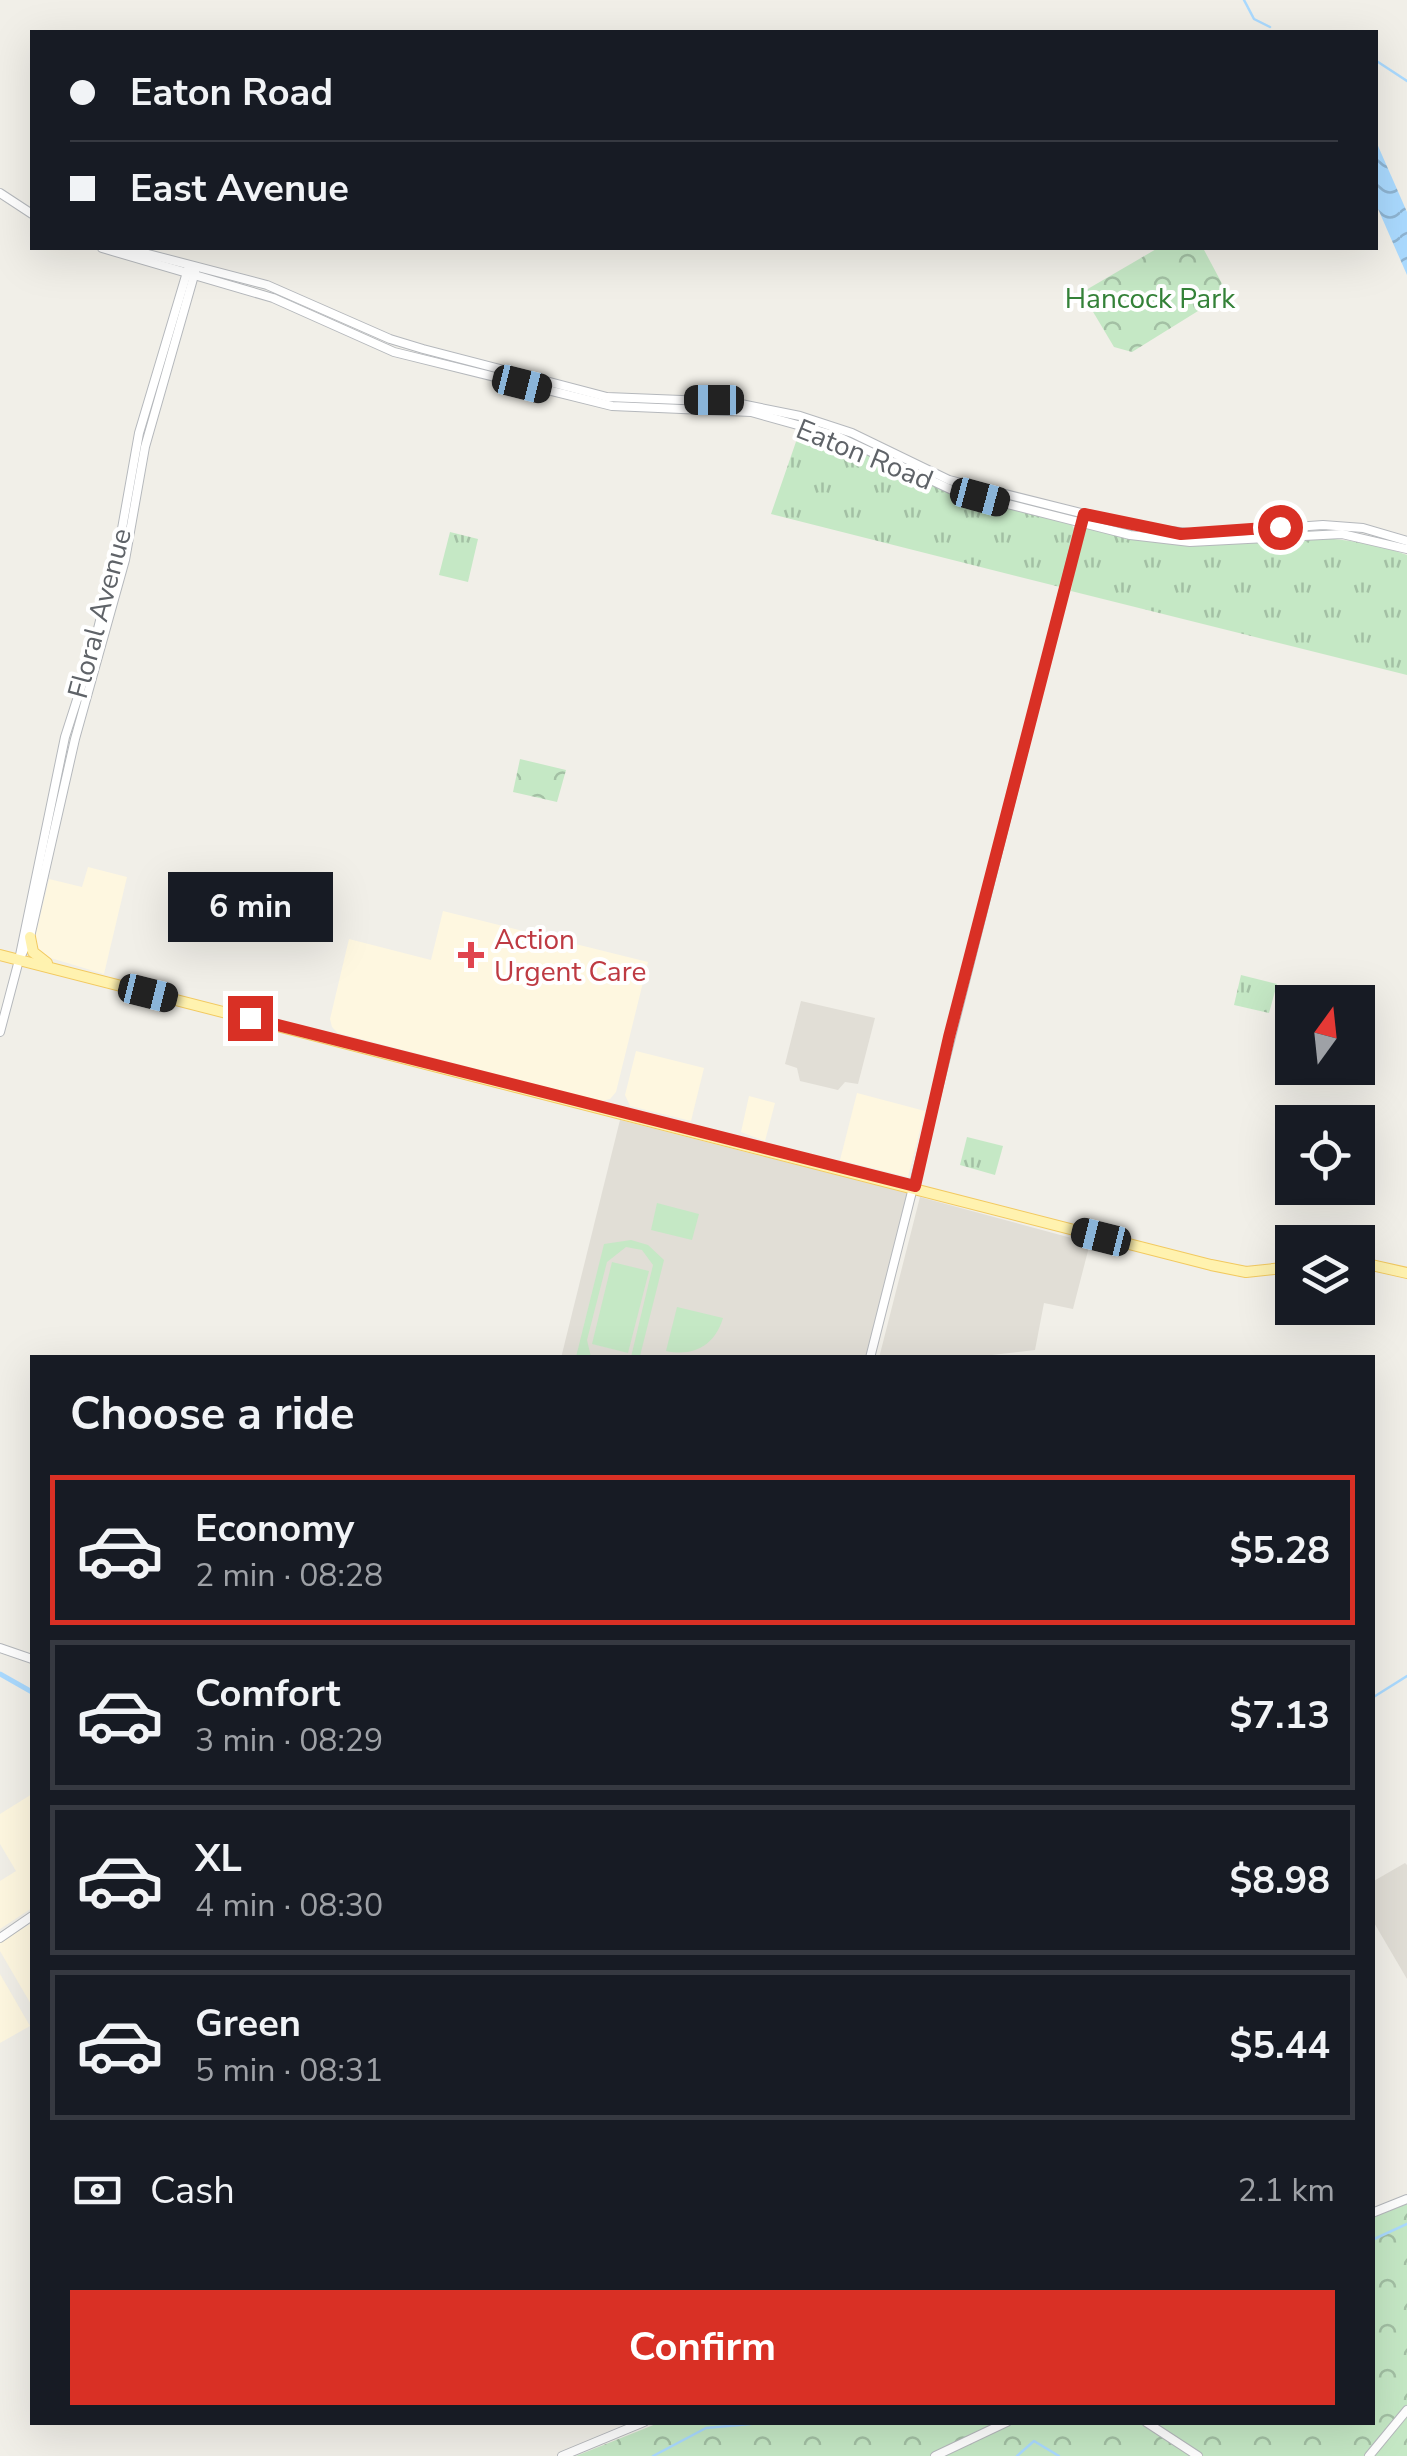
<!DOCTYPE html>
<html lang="en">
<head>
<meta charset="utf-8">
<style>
  :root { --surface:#171b24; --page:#20242c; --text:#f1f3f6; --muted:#9ea1a6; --line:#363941; --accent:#d93025 }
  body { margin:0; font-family:"Nunito Sans",sans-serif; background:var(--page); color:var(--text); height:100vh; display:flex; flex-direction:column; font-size:38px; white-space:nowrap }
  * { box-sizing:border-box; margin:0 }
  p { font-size:32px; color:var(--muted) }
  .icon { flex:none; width:55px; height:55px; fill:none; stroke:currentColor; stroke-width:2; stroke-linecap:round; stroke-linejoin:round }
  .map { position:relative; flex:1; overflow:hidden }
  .side { position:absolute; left:30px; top:1355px; width:1345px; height:1070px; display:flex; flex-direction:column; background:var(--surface); border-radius:0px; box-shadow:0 10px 40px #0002 }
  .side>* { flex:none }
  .banner { position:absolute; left:30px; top:30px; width:1348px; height:220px; border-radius:0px; box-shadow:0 10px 40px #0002; display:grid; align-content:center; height:220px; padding:0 40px; background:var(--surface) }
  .needle { width:65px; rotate:15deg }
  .tools { position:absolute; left:1275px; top:985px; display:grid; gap:20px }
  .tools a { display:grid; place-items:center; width:100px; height:100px; border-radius:0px; background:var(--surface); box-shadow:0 10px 40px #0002; font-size:50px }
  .end { position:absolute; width:45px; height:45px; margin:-22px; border:12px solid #d93025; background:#fff; box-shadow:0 0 0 5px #fff }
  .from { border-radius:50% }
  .bubble { position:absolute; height:70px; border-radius:0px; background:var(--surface); box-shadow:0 10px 40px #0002; font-size:32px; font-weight:700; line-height:70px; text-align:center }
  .car { position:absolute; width:30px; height:60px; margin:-30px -15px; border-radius:12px; box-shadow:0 0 8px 2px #0007; background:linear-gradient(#222 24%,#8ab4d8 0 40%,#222 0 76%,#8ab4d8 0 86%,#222 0) }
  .banner b { display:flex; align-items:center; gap:35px; height:95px; font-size:38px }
  .banner b+b { border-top:2px solid var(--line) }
  .banner i { width:25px; height:25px; background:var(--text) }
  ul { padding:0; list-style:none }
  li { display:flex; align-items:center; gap:30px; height:150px; margin:0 20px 15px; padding:0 20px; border:5px solid var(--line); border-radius:0px }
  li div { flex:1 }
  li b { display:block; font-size:38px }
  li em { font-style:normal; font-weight:700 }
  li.current { border-color:var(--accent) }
  li>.icon { width:90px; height:90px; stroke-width:1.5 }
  h2 { padding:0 40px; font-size:45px; line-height:120px }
  .pay { display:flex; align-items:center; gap:25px; height:110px; padding:0 40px; font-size:38px }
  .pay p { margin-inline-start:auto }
  .action { display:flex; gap:20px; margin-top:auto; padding:20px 40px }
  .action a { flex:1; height:115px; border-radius:0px; background:var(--accent); color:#fff; font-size:40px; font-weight:700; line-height:115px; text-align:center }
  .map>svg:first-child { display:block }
  .commercial { fill:#fef7e0 }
  .education { fill:#e1ded6 }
  .grass { fill:url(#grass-tufts) }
  .park { fill:url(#park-crowns) }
  .pitch { fill:#c5e8c5 }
  .water { fill:url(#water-waves) }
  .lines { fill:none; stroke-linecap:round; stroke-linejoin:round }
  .stream { stroke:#aadaff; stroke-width:2.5 }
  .canal { stroke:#aadaff; stroke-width:5 }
  .minor-casing { stroke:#b5b8bc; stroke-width:10 }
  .major-casing { stroke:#f2c960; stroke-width:12 }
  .minor { stroke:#fff; stroke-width:8 }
  .major { stroke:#fff2af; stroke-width:10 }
  .route { stroke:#d93025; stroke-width:12 }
  .health-dot { fill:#e0444e; stroke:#fff; stroke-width:4 }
  .labels { text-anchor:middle; stroke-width:8; stroke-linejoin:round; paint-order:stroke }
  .park-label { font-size:28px; fill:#348238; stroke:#fff }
  .street-label { font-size:28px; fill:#5f6368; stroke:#fff }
  .health-label { font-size:28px; fill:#be3a42; stroke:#fff; text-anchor:start }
</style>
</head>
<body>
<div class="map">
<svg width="1407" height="2456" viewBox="0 0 1407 2456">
  <defs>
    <pattern id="grass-tufts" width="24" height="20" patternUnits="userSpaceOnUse" patternTransform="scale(2.5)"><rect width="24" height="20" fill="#c5e8c5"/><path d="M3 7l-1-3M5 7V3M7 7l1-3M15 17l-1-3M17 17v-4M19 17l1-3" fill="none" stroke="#a3c0a4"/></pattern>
    <pattern id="park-crowns" width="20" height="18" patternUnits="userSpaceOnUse" patternTransform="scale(2.5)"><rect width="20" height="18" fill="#c5e8c5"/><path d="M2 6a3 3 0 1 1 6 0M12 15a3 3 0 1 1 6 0" fill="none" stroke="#a3c0a4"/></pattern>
    <pattern id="water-waves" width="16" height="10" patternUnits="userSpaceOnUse" patternTransform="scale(2.5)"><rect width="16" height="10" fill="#aadaff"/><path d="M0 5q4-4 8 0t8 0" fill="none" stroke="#8eb4d2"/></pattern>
  </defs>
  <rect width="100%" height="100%" fill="#f1efe8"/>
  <g class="commercial">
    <polygon points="88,867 127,877 104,974 44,956 33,946 49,879 82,887"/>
    <polygon points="443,911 648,962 616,1092 610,1099 601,1101 338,1033 332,1027 330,1019 349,939 431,960"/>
    <polygon points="636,1051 704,1068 691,1121 630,1106 625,1095"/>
    <polygon points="857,1093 925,1111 908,1177 840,1160"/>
    <polygon points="749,1096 775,1103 765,1141 741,1132"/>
    <polygon points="32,1794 32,1908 0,1929 0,1881 16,1871 0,1844 0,1814"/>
    <polygon points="32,1923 32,2006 0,1951 0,1942"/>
    <polygon points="0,1974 30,2026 0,2043"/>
  </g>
  <g class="education">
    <polygon points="801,1001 875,1018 858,1084 845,1082 838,1090 800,1081 797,1068 785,1064"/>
    <polygon points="620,1120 907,1193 866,1357 561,1358"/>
    <polygon points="920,1197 1090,1243 1073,1309 1044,1303 1035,1350 966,1358 879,1358"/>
    <polygon points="1405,1863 1407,1865 1407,1979 1373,1921 1372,1882"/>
  </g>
  <g class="grass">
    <polygon points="818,432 950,492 1070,522 1075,530 1060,587 771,514 799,433"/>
    <path d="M1088,526c19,5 40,13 60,14 87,4 175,-16 259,15v120l-336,-84 11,-60z"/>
    <polygon points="450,532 478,539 468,582 439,575"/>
    <polygon points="1241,975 1277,984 1269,1013 1234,1005"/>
    <polygon points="967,1137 1003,1146 995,1175 960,1165"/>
  </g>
  <g class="park">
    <polygon points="1158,248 1203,248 1227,293 1132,352 1114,347 1086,300 1086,290"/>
    <polygon points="520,759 566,770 557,802 513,792"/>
    <polygon points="1407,2202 1407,2456 576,2456 661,2422 1372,2422 1373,2216"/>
  </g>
  <g class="pitch">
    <polygon points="657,1203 699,1214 692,1240 651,1230"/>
    <polygon points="631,1240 648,1245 664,1260 640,1356 631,1357 653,1265 642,1250 626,1247 607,1262 587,1340 591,1357 576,1357 604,1244"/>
    <polygon points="612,1262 649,1271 628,1353 592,1344"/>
    <path d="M677,1307l46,11c-8,27 -29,39 -57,33z"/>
  </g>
  <polygon class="water" points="1375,139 1407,212 1407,275 1375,202"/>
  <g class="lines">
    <g class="stream">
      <polyline points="1244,0 1254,19 1270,27"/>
      <polyline points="1375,60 1407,81"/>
      <polyline points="1372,1698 1407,1676"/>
      <polyline points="1372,2240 1407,2224"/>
      <polyline points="653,2456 706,2428 773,2422"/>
      <polyline points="1017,2456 1034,2441 1059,2456"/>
    </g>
    <polyline class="canal" points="0,1674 32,1692"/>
    <g class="minor-casing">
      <g id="minor">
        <polyline points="0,193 32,214"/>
        <polyline points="102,248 273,298 394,352 612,406 751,412 837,436 952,490 1130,535 1190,542 1342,534 1407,549"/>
        <polyline points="125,248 267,285 390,339 423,349 607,397 731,402 800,416 852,433 949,480 1141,528 1199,534 1323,525 1363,528 1407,541"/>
        <polyline points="19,960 30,937 75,739 125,560 145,447 195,272"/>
        <polyline points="0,1032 19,960 65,737 92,653 120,540 139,433 188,269"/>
        <polyline points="870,1358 1082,518"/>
        <polyline points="0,1648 32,1659"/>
        <polyline points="0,1938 32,1916"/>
        <polyline points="1372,2213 1407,2199"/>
        <polyline points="1146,2422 1198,2456"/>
        <polyline points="562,2456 644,2422"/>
        <polyline points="935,2456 1007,2422"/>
        <polyline points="1369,2456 1407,2410"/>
      </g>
    </g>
    <g class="major-casing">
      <g id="major">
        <polyline points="30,937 33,952 47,963"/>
        <polyline points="0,955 1211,1265 1246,1272 1292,1267"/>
        <polyline points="1358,1262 1407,1273"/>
      </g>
    </g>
    <use href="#minor" class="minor"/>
    <use href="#major" class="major"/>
  </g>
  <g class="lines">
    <polyline class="route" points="250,1018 915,1186 949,1037 1084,514 1181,534 1280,527"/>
  </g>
  <path class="health-dot" d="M466 940h10v10h10v10h-10v10h-10v-10h-10v-10h10z"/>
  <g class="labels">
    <g class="park-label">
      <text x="1150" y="308">Hancock Park</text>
    </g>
    <g class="street-label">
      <text transform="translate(865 454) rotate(22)" y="10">Eaton Road</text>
      <text transform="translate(99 613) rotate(-75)" y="10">Floral Avenue</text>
    </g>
    <g class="health-label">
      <text x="494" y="949">Action<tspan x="494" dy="32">Urgent Care</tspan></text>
    </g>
  </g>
</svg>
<div class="tools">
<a><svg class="needle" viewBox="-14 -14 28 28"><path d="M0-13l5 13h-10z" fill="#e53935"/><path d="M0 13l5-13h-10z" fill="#9ea1a6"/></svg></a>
<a><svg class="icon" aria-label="locate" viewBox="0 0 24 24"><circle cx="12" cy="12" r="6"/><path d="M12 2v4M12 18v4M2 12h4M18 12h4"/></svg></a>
<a><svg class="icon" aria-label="layers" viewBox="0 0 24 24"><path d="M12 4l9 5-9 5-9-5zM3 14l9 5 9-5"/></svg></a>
</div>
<i class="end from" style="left:1280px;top:527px"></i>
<i class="end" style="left:250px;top:1018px"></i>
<div class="bubble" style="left:168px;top:872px;width:165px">6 min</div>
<i class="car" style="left:522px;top:384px;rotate:104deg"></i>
<i class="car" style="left:714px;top:400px;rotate:270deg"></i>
<i class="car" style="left:980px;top:497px;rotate:105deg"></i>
<i class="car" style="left:148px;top:993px;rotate:104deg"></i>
<i class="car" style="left:1101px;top:1237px;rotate:284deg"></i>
<div class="banner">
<b><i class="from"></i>Eaton Road</b>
<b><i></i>East Avenue</b>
</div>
<section class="side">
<h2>Choose a ride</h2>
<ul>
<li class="current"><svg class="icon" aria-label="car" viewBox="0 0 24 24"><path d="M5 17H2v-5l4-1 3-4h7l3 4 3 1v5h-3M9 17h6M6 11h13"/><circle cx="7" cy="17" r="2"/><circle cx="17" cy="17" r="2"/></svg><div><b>Economy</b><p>2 min · 08:28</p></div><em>$5.28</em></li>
<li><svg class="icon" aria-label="car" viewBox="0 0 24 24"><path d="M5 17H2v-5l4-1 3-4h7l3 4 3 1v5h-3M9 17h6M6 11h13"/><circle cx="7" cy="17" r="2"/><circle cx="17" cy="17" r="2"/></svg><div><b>Comfort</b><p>3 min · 08:29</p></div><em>$7.13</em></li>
<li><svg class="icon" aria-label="car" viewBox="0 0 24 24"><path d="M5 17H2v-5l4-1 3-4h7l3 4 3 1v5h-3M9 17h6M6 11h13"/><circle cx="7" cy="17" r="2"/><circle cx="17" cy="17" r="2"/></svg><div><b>XL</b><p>4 min · 08:30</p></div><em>$8.98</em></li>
<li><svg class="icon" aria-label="car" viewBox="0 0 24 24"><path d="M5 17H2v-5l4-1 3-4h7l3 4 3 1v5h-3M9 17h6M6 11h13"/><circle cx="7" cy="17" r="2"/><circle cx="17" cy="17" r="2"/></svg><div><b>Green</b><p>5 min · 08:31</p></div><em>$5.44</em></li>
</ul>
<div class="pay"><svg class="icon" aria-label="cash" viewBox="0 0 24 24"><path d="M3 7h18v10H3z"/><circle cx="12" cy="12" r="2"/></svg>Cash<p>2.1 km</p></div>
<div class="action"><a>Confirm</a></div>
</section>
</div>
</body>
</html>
